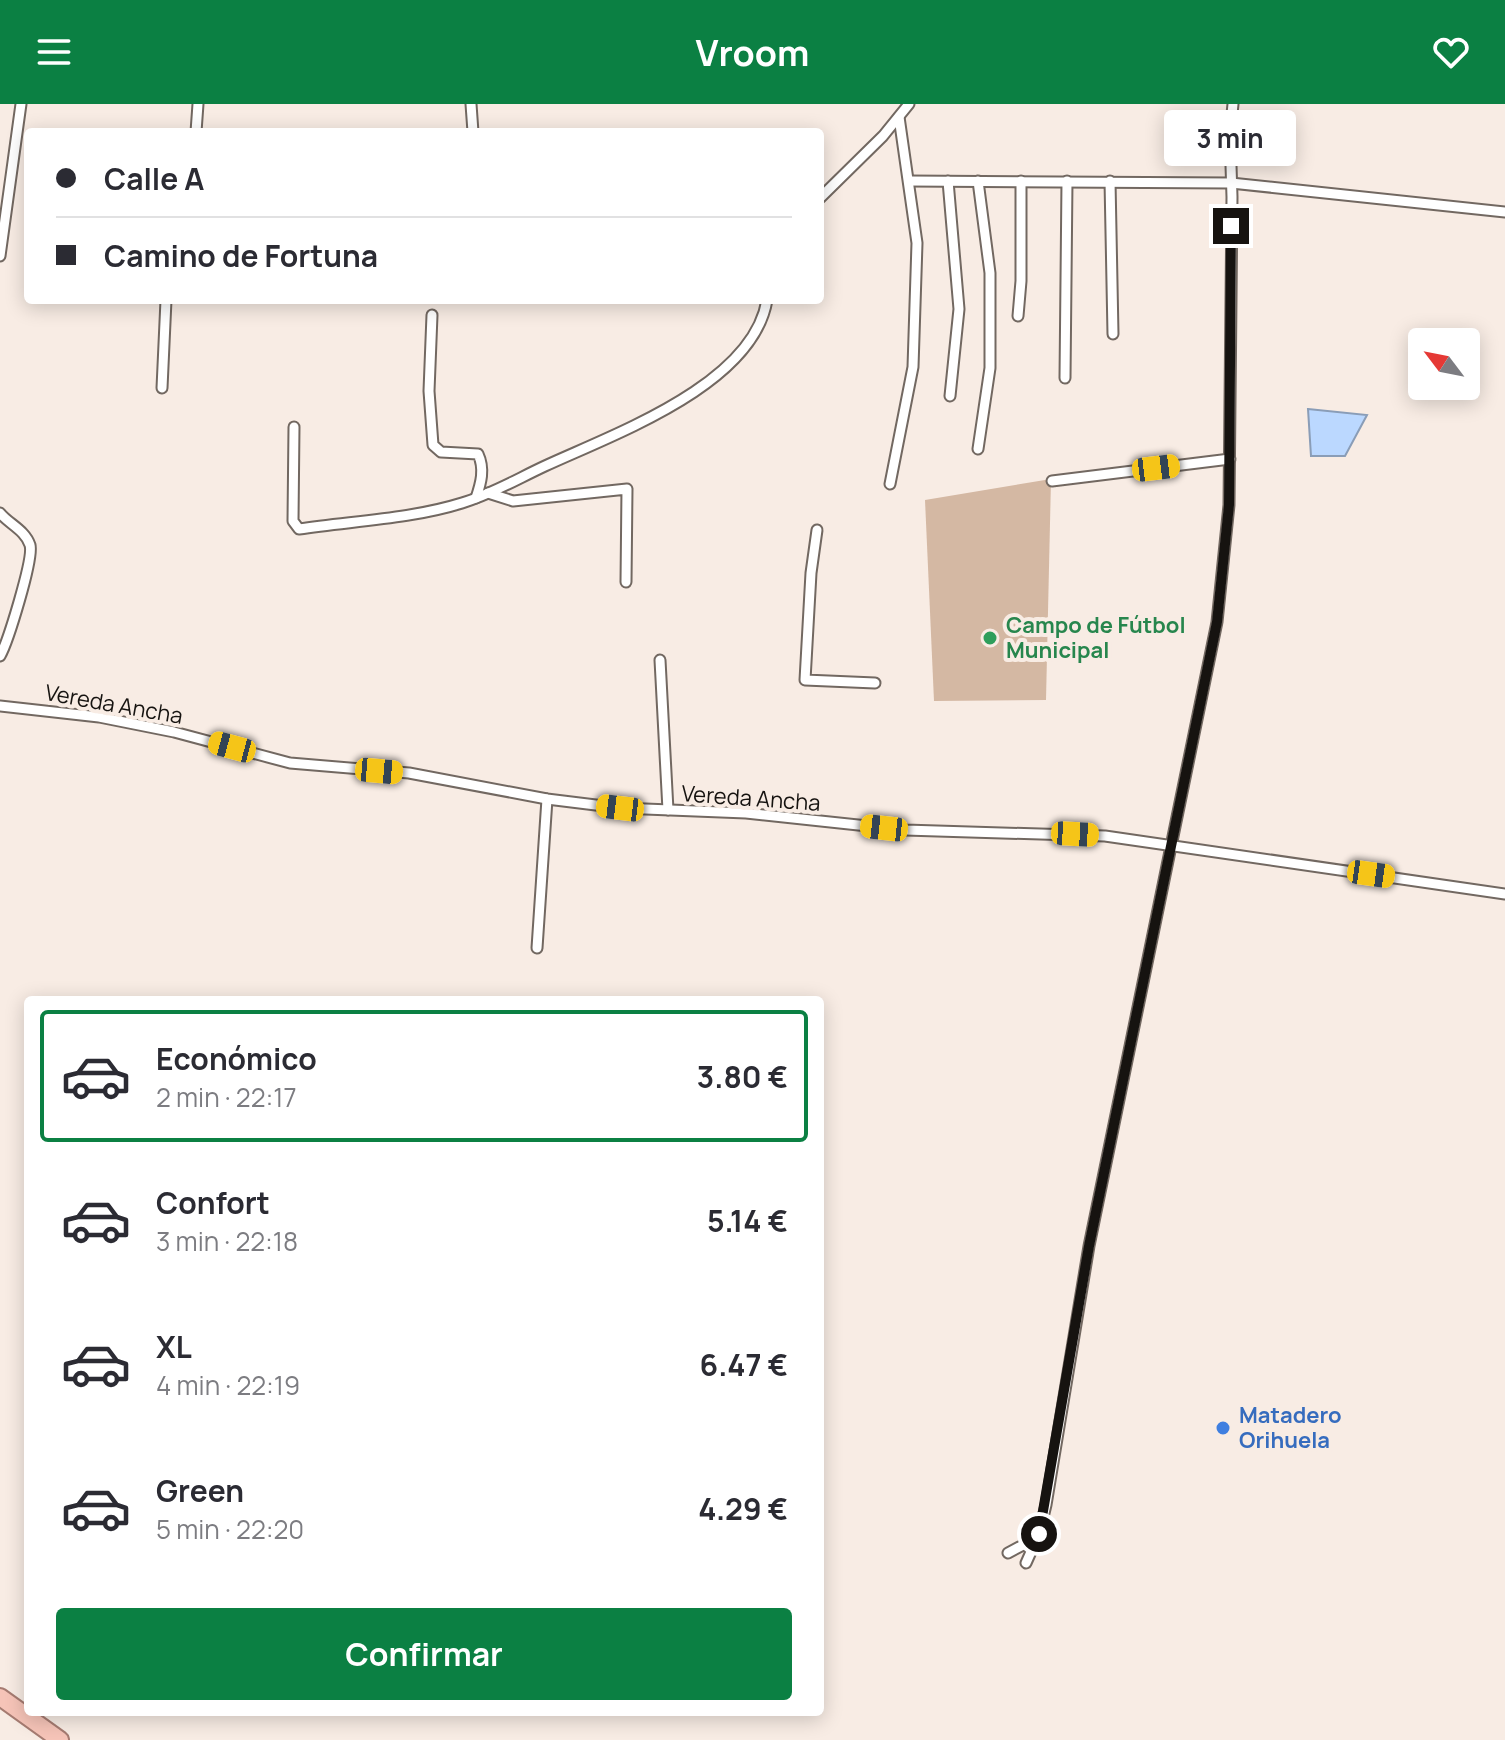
<!DOCTYPE html>
<html lang="es">
<head>
<meta charset="utf-8">
<style>
  :root { --surface:#fff; --page:#f7f7f7; --text:#2b2b33; --muted:#7c7c81; --line:#e1e1e2; --accent:#0b8043 }
  body { margin:0; font-family:Manrope,sans-serif; background:var(--page); color:var(--text); height:100vh; display:flex; flex-direction:column; font-size:30px; white-space:nowrap }
  * { box-sizing:border-box; margin:0 }
  p { font-size:26px; color:var(--muted) }
  .icon { flex:none; width:44px; height:44px; fill:none; stroke:currentColor; stroke-width:2; stroke-linecap:round; stroke-linejoin:round }
  .map { position:relative; flex:1; overflow:hidden }
  .panel { position:absolute; left:24px; top:892px; width:800px; height:720px; display:flex; flex-direction:column; background:var(--surface); border-radius:8px; box-shadow:0 4px 20px #0003 }
  .panel>* { flex:none }
  .hud { position:absolute; left:24px; top:24px; width:800px; height:176px; border-radius:8px; box-shadow:0 4px 20px #0003; display:grid; align-content:center; height:176px; padding:0 32px; background:var(--surface) }
  .needle { width:52px; rotate:302deg }
  .buttons { position:absolute; left:1408px; top:224px; display:grid; gap:16px }
  .buttons a { display:grid; place-items:center; width:72px; height:72px; border-radius:8px; background:var(--surface); box-shadow:0 4px 20px #0003; font-size:40px }
  .end { position:absolute; width:36px; height:36px; margin:-18px; border:10px solid #161310; background:#fff; box-shadow:0 0 0 4px #fff }
  .from { border-radius:50% }
  .bubble { position:absolute; height:56px; border-radius:8px; background:var(--surface); box-shadow:0 4px 20px #0003; font-size:26px; font-weight:700; line-height:56px; text-align:center }
  .car { position:absolute; width:24px; height:48px; margin:-24px -12px; border-radius:10px; box-shadow:0 0 6px 2px #0007; background:linear-gradient(#f5c518 24%,#345 0 40%,#f5c518 0 76%,#345 0 86%,#f5c518 0) }
  .hud b { display:flex; align-items:center; gap:28px; height:76px; font-size:30px }
  .hud b+b { border-top:2px solid var(--line) }
  .hud i { width:20px; height:20px; background:var(--text) }
  ul { padding:14px 0 0; list-style:none }
  li { display:flex; align-items:center; gap:24px; height:132px; margin:0 16px 12px; padding:0 16px; border:4px solid transparent; border-radius:8px }
  li div { flex:1 }
  li b { display:block; font-size:30px }
  li em { font-style:normal; font-weight:700 }
  li.on { border-color:var(--accent) }
  li>.icon { width:72px; height:72px; stroke-width:1.5 }
  .cta { display:flex; gap:16px; margin-top:auto; padding:16px 32px }
  .cta a { flex:1; height:92px; border-radius:8px; background:var(--accent); color:#fff; font-size:32px; font-weight:700; line-height:92px; text-align:center }
  header { display:flex; justify-content:space-between; align-items:center; height:104px; padding:0 32px; background:var(--accent); color:#fff; font-size:36px; font-weight:700 }
  .map>svg:first-child { display:block }
  .green { fill:#d4b8a3 }
  .water { fill:#bbd8ff; stroke:#8a9db7; stroke-width:2 }
  .lines { fill:none; stroke-linecap:round; stroke-linejoin:round }
  .minor-casing { stroke:#726861; stroke-width:13 }
  .trunk-casing { stroke:#a67c72; stroke-width:20 }
  .minor { stroke:#fff; stroke-width:9 }
  .trunk { stroke:#f6c4b8; stroke-width:16 }
  .route { stroke:#161310; stroke-width:10 }
  .leisure-dot { fill:#2e9e5b; stroke:#f8ece4; stroke-width:3 }
  .shop-dot { fill:#3f7fe0; stroke:#f8ece4; stroke-width:3 }
  .labels { text-anchor:middle; stroke-width:8; stroke-linejoin:round; paint-order:stroke }
  .leisure-label { font-size:22px; font-weight:bold; fill:#27864d; stroke:#f8ece4; text-anchor:start }
  .street-label { font-size:22px; fill:#161310; stroke:#f8ece4 }
  .shop-label { font-size:22px; font-weight:bold; fill:#366cbe; stroke:#f8ece4; text-anchor:start }
</style>
</head>
<body>
<header><svg class="icon" aria-label="menu" viewBox="0 0 24 24"><path d="M4 6h16M4 12h16M4 18h16"/></svg>Vroom<svg class="icon" aria-label="heart" viewBox="0 0 24 24"><path d="M12 20l-8-8c-3-5 5-10 8-4 3-6 11-1 8 4z"/></svg></header>
<div class="map">
<svg width="1505" height="1636" viewBox="0 0 1505 1636">
  <rect width="100%" height="100%" fill="#f8ece4"/>
  <polygon class="green" points="1051,375 1046,596 934,597 925,396"/>
  <polygon class="water" points="1308,305 1367,311 1345,352 1311,352"/>
  <g class="lines">
    <g class="minor-casing">
      <g id="minor">
        <polyline points="471,0 473,28"/>
        <polyline points="196,28 198,0"/>
        <polyline points="909,77 1231,79 1505,108"/>
        <polyline points="948,77 959,205 950,292"/>
        <polyline points="978,77 990,169 990,264 978,345"/>
        <polyline points="1110,77 1113,230"/>
        <polyline points="820,94 883,32 909,0"/>
        <polyline points="0,152 21,0"/>
        <path d="M432,211l-3,76 4,54 8,7 37,2c7,15 3,29 -2,44"/>
        <polyline points="1018,212 1021,177 1021,77"/>
        <polyline points="1065,274 1067,77"/>
        <polyline points="162,284 166,196"/>
        <path d="M294,323l-1,94 6,8c53,-8 112,-10 163,-26 30,-9 55,-24 83,-37 69,-32 208,-81 222,-166"/>
        <polyline points="1052,377 1230,355"/>
        <polyline points="890,380 913,263 917,139 899,13"/>
        <polyline points="488,389 513,397 627,385 626,478"/>
        <path d="M0,409c9,11 25,17 30,32 4,13 -22,97 -30,111"/>
        <polyline points="817,426 811,469 805,576 875,579"/>
        <polyline points="660,556 668,706"/>
        <polyline points="0,602 99,613 174,628 290,659 409,669 547,695 620,704 746,709 905,726 1105,732 1505,790"/>
        <polyline points="537,844 547,695"/>
        <polyline points="1008,1449 1025,1440 1037,1424"/>
        <polyline points="1026,1459 1039,1430 1046,1401 1089,1142 1217,518 1229,401 1232,93 1230,30 1233,0"/>
      </g>
    </g>
    <g class="trunk-casing">
      <polyline id="trunk" points="0,1593 60,1636"/>
    </g>
    <use href="#minor" class="minor"/>
    <use href="#trunk" class="trunk"/>
  </g>
  <g class="lines">
    <polyline class="route" points="1039,1430 1089,1142 1217,518 1229,401 1231,122"/>
  </g>
  <circle class="leisure-dot" cx="990" cy="534" r="8"/>
  <circle class="shop-dot" cx="1223" cy="1324" r="8"/>
  <g class="labels">
    <g class="leisure-label">
      <text x="1006" y="529">Campo de Fútbol<tspan x="1006" dy="25">Municipal</tspan></text>
    </g>
    <g class="street-label">
      <text transform="translate(114 600) rotate(10)" y="8">Vereda Ancha</text>
      <text transform="translate(751 694) rotate(4)" y="8">Vereda Ancha</text>
    </g>
    <g class="shop-label">
      <text x="1239" y="1319">Matadero<tspan x="1239" dy="25">Orihuela</tspan></text>
    </g>
  </g>
</svg>
<div class="buttons">
<a><svg class="needle" viewBox="-14 -14 28 28"><path d="M0-13l5 13h-10z" fill="#e53935"/><path d="M0 13l5-13h-10z" fill="#7c7c81"/></svg></a>
</div>
<i class="end from" style="left:1039px;top:1430px"></i>
<i class="end" style="left:1231px;top:122px"></i>
<div class="bubble" style="left:1164px;top:6px;width:132px">3 min</div>
<i class="car" style="left:1156px;top:364px;rotate:83deg"></i>
<i class="car" style="left:232px;top:643px;rotate:285deg"></i>
<i class="car" style="left:379px;top:667px;rotate:95deg"></i>
<i class="car" style="left:620px;top:704px;rotate:277deg"></i>
<i class="car" style="left:884px;top:724px;rotate:276deg"></i>
<i class="car" style="left:1075px;top:730px;rotate:93deg"></i>
<i class="car" style="left:1371px;top:770px;rotate:98deg"></i>
<div class="hud">
<b><i class="from"></i>Calle A</b>
<b><i></i>Camino de Fortuna</b>
</div>
<section class="panel">
<ul>
<li class="on"><svg class="icon" aria-label="car" viewBox="0 0 24 24"><path d="M5 17H2v-5l4-1 3-4h7l3 4 3 1v5h-3M9 17h6M6 11h13"/><circle cx="7" cy="17" r="2"/><circle cx="17" cy="17" r="2"/></svg><div><b>Económico</b><p>2 min · 22:17</p></div><em>3.80 €</em></li>
<li><svg class="icon" aria-label="car" viewBox="0 0 24 24"><path d="M5 17H2v-5l4-1 3-4h7l3 4 3 1v5h-3M9 17h6M6 11h13"/><circle cx="7" cy="17" r="2"/><circle cx="17" cy="17" r="2"/></svg><div><b>Confort</b><p>3 min · 22:18</p></div><em>5.14 €</em></li>
<li><svg class="icon" aria-label="car" viewBox="0 0 24 24"><path d="M5 17H2v-5l4-1 3-4h7l3 4 3 1v5h-3M9 17h6M6 11h13"/><circle cx="7" cy="17" r="2"/><circle cx="17" cy="17" r="2"/></svg><div><b>XL</b><p>4 min · 22:19</p></div><em>6.47 €</em></li>
<li><svg class="icon" aria-label="car" viewBox="0 0 24 24"><path d="M5 17H2v-5l4-1 3-4h7l3 4 3 1v5h-3M9 17h6M6 11h13"/><circle cx="7" cy="17" r="2"/><circle cx="17" cy="17" r="2"/></svg><div><b>Green</b><p>5 min · 22:20</p></div><em>4.29 €</em></li>
</ul>
<div class="cta"><a>Confirmar</a></div>
</section>
</div>
</body>
</html>
